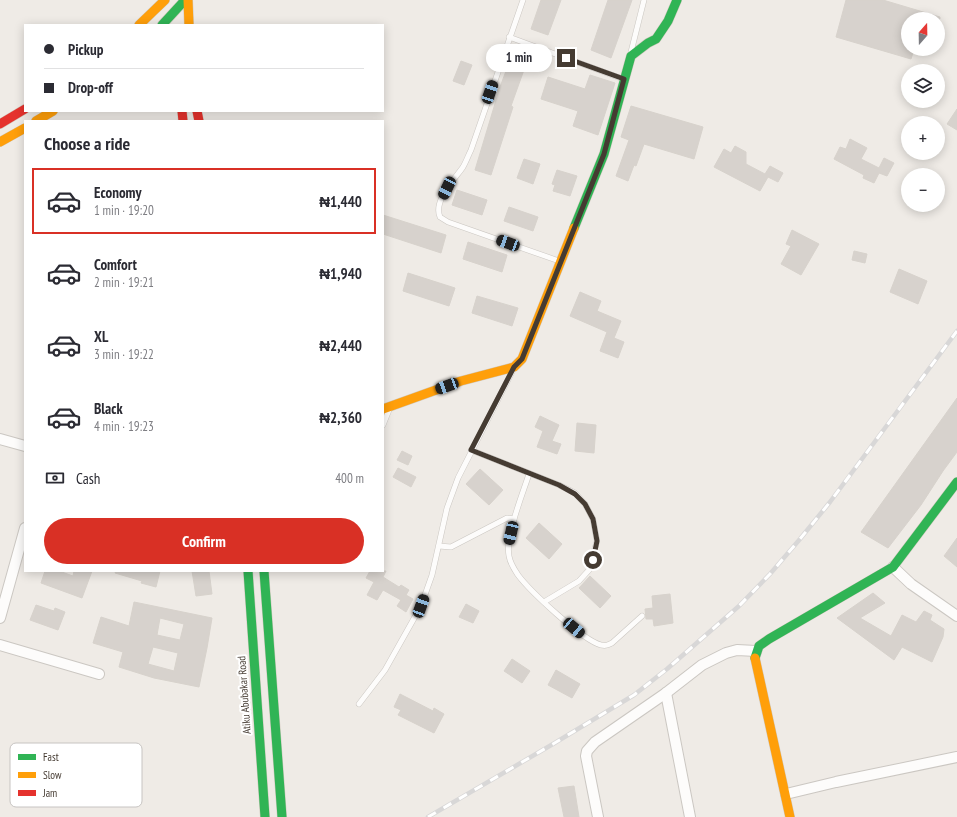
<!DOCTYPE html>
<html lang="en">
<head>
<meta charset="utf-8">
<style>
  :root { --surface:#fff; --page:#f2f2f3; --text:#2b2b33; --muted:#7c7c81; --line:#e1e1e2; --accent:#d93025 }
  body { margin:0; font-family:"PT Sans Narrow",sans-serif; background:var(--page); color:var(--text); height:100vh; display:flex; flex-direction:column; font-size:15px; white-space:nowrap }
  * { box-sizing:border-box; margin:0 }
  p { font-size:13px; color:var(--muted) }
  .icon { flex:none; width:22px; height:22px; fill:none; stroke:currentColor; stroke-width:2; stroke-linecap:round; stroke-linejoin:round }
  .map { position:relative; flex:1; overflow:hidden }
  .panel { position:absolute; left:24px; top:120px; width:360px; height:452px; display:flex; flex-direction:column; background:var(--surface); border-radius:0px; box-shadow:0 2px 10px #0003 }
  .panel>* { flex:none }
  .banner { position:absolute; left:24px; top:24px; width:360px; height:88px; border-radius:0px; box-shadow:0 2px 10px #0003; display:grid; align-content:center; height:88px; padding:0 20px; background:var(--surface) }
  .needle { width:26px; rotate:20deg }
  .fabs { position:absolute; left:901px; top:12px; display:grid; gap:8px }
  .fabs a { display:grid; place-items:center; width:44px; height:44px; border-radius:50%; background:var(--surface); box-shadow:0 2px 10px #0003; font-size:20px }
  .end { position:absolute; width:18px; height:18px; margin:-9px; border:5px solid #453b32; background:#fff; box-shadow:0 0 0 2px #fff }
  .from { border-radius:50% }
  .bubble { position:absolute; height:28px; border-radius:14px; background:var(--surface); box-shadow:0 2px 10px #0003; font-size:13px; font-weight:700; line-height:28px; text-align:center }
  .car { position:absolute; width:12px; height:24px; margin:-12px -6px; border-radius:5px; box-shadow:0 0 3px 1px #0007; background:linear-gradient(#222 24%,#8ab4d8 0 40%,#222 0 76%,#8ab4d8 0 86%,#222 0) }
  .banner b { display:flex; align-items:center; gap:14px; height:38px; font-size:15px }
  .banner b+b { border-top:1px solid var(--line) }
  .banner i { width:10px; height:10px; background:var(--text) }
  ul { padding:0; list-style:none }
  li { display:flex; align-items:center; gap:12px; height:66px; margin:0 8px 6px; padding:0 12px; border:2px solid transparent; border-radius:0px }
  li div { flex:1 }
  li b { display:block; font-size:15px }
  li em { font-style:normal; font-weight:700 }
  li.active { border-color:var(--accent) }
  li>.icon { width:36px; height:36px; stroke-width:1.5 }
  h2 { padding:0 20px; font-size:18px; line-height:48px }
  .pay { display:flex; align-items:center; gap:10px; height:44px; padding:0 20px; font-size:15px }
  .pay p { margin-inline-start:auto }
  .cta { display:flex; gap:8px; margin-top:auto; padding:8px 20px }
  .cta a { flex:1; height:46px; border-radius:24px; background:var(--accent); color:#fff; font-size:16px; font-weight:700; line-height:46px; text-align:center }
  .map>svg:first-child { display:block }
  .building { fill:#d7d2cd; stroke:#d7d2cc; fill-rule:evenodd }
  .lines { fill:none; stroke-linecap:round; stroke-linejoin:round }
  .lane-casing { stroke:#cbc7c2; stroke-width:6 }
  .street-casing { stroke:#cbc7c2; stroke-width:12 }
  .fast-casing { stroke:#d0c8bd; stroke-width:10 }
  .slow-casing { stroke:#d0c8bd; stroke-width:10 }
  .jam-casing { stroke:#d0c8bd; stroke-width:10 }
  .lane { stroke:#fdfcfb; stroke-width:5 }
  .street { stroke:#fdfcfb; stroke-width:10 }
  .fast { stroke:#30b455; stroke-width:9 }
  .slow { stroke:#ff9f0a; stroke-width:9 }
  .jam { stroke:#e5322d; stroke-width:9 }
  .rail-casing { stroke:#d8d7d7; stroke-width:4.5 }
  .rail { stroke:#fff; stroke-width:3; stroke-dasharray:9; stroke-linecap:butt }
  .route { stroke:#453b32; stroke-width:5 }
  .labels { text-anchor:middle; stroke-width:4; stroke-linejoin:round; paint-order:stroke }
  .street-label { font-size:11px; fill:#453b32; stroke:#fff }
  .key { fill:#fff; stroke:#c7c4c2; stroke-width:1 }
  .key-label { font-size:11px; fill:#453b32 }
</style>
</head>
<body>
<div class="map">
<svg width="957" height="817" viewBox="0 0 957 817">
  <rect width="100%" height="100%" fill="#efebe6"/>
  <g class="building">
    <polygon points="541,0 561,0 548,35 531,29"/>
    <polygon points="608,0 632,0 611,58 591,50"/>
    <polygon points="846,0 883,0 940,17 940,19 908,19 908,49 914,49 911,59 836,37"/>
    <polygon points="514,59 522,62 520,65 525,67 511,106 513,107 491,175 475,170 500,87 509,63 512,64"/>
    <polygon points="461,61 472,65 464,85 453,81"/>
    <polygon points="590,75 615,83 598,135 573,126 578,111 541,99 548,77 585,89"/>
    <polygon points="631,106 703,127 694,159 644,144 636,166 634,165 628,181 616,176 629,140 621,137"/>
    <polygon points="957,109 957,130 947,124"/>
    <polygon points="850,139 867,148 861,159 879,168 884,158 894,163 887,176 879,173 874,183 863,178 864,175 834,159 840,147 846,149"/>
    <polygon points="735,146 746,152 746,164 765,174 770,166 783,173 778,182 768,177 760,191 714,167 724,149 731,153"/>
    <polygon points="524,159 540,164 533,184 517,178"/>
    <polygon points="557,170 577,176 570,196 553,191 555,185 552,184"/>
    <polygon points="457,190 487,200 482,215 452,205"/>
    <polygon points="509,207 538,217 533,231 504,221"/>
    <polygon points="383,215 446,235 441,253 383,234"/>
    <polygon points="792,230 819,244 801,275 781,264 791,246 786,244"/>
    <polygon points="468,242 507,255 502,272 463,259"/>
    <polygon points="854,251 867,254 865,263 852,260"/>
    <polygon points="899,269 927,281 918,304 890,292"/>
    <polygon points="408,273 455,288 449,306 403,291"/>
    <polygon points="580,292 601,301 597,311 621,321 614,338 624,342 618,358 600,351 607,332 570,316"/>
    <polygon points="477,296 518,308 512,326 472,313"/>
    <polygon points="957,398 957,452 943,471 921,505 888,548 861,532"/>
    <polygon points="540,416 559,425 552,441 561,444 557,454 537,447 543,431 535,427"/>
    <polygon points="577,423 596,425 594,453 575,451"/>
    <polygon points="402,451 412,456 408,465 397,460"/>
    <polygon points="398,468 416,477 411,487 393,477"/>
    <polygon points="480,469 503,490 489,505 466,484"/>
    <polygon points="539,523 562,544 549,559 526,538"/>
    <polygon points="957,538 957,567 944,556"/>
    <polygon points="45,571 59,571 73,576 74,571 92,571 82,598 41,583"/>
    <polygon points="116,571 160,571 156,587 141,583 142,581 115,573"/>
    <polygon points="192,571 209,571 212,594 196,596"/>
    <polygon points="370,571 386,571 383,577 399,587 401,585 409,590 406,595 413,599 406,612 397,606 401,600 383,590 377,600 367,595 374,582 366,578"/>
    <polygon points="590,576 611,596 600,608 579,588"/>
    <polygon points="873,593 885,603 860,618 891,636 902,615 916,622 924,611 932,615 930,620 944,629 943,637 932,662 902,647 894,660 837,618"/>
    <polygon points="670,594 673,623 654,626 653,619 646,619 645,609 653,608 652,596"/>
    <path d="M134,602l78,16 -5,30 -8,39 -45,-9 -35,-11 4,-15 -30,-9 8,-26 28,9zM160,618l24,6 -4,16 -23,-5zM153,647l25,6 -4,18 -26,-7z"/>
    <polygon points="466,604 479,611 473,623 459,617"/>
    <polygon points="36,605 54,611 55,608 65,612 58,630 30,620"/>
    <polygon points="512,659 530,671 522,683 504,671"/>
    <polygon points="556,670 580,684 572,698 548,685"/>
    <polygon points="400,694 433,711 434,708 444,714 434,733 398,715 401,710 394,707"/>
    <polygon points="574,786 579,817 564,817 558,788"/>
  </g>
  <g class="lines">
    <g class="lane-casing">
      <g id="lane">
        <path d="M523,0l-52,150c-3,6 -5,12 -8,17 -9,13 -30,34 -23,50l8,5 111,39"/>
        <polyline points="509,37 623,79"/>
        <polyline points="631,52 644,0"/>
        <polyline points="383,425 389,410"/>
        <polyline points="471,450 559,485 575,493 585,504 593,519 597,541 589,570 579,581 544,602"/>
        <path d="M529,474c-6,19 -24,63 -20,82 1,7 5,13 9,19 12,16 64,65 83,70 5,1 7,0 11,-2l30,-27"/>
        <polyline points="439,546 451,547 507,518 514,519"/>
        <polyline points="359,704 385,670 421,606 432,575 447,508 458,478 513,370"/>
      </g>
    </g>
    <g class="street-casing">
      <g id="street">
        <polyline points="0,439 25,446"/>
        <polyline points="893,567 911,584 957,616"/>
        <polyline points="0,618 25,528"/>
        <polyline points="0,645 99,674"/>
        <polyline points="666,693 690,817"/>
        <polyline points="786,794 836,782 957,757"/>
        <polyline points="598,817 586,756 587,751 595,742 666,693 702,665 726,653 737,650 756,651"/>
      </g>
    </g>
    <g class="fast-casing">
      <g id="fast">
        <polyline points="162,25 185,0"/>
        <polyline points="574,228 604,154 631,56 648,43 656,39 668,21 677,0"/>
        <polyline points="248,571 265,817"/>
        <polyline points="264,571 282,817"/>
        <polyline points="755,658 759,646 769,639 893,567 957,482"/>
      </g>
    </g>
    <g class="slow-casing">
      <g id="slow">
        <polyline points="188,0 189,25"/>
        <polyline points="139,25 165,0"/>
        <polyline points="36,121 53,111"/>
        <polyline points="0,142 25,128"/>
        <polyline points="383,409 461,381 514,367 522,359 574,228"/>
        <polyline points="755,658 790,817"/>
      </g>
    </g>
    <g class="jam-casing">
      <g id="jam">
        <polyline points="182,111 183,121"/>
        <polyline points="197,111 199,121"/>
        <polyline points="0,124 25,109"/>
      </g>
    </g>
    <use href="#lane" class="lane"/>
    <use href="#street" class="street"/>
    <use href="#fast" class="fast"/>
    <use href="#slow" class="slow"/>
    <use href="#jam" class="jam"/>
    <g class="rail-casing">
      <polyline id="rail" points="428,817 553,744 634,695 667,669 739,606 770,574 800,539 830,502 957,331"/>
    </g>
    <use href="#rail" class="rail"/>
  </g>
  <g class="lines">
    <polyline class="route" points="566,58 624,79 604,154 522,359 514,367 471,450 559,485 575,494 585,504 593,519 597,541 593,560"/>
  </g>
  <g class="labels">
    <g class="street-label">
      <text transform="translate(244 695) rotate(-94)" y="4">Atiku Abubakar Road</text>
    </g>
  </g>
  <rect x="10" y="743" width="132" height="64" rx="6" class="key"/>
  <rect x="18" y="754" width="18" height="6" fill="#30b455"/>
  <rect x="18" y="772" width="18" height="6" fill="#ff9f0a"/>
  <rect x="18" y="790" width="18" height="6" fill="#e5322d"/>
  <g class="key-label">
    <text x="43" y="761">Fast</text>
    <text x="43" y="779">Slow</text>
    <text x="43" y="797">Jam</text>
  </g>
</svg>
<div class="fabs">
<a><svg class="needle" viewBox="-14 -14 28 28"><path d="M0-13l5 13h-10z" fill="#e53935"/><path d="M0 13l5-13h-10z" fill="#7c7c81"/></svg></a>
<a><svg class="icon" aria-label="layers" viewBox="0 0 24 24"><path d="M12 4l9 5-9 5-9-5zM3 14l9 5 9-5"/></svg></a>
<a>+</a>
<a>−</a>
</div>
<i class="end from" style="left:593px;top:560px"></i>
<i class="end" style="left:566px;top:58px"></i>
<div class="bubble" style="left:486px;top:44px;width:66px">1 min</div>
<i class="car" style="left:490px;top:92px;rotate:19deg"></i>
<i class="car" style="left:447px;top:188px;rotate:206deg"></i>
<i class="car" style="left:508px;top:243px;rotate:290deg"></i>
<i class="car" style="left:447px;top:386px;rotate:250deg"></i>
<i class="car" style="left:511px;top:533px;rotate:193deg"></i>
<i class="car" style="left:421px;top:606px;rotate:20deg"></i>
<i class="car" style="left:574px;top:628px;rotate:130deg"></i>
<div class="banner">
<b><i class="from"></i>Pickup</b>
<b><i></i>Drop-off</b>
</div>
<section class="panel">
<h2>Choose a ride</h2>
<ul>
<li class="active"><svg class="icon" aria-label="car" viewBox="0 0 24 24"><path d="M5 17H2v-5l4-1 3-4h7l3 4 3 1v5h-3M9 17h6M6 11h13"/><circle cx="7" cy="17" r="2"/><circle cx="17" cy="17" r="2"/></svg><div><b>Economy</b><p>1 min · 19:20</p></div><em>₦1,440</em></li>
<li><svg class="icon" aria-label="car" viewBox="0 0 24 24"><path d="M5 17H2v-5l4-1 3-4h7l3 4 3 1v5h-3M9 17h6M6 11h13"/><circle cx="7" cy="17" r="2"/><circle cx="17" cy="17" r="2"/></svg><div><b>Comfort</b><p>2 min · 19:21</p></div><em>₦1,940</em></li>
<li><svg class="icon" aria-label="car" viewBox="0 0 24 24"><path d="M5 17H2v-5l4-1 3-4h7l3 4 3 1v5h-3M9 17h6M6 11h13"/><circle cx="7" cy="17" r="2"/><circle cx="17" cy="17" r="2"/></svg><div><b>XL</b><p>3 min · 19:22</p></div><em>₦2,440</em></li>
<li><svg class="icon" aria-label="car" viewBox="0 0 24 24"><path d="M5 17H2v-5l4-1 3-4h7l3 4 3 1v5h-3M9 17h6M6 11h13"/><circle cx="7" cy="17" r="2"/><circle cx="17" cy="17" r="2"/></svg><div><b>Black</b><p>4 min · 19:23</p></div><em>₦2,360</em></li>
</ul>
<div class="pay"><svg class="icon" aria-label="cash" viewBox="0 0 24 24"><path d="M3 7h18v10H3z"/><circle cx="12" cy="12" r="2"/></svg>Cash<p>400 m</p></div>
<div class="cta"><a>Confirm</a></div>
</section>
</div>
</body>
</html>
